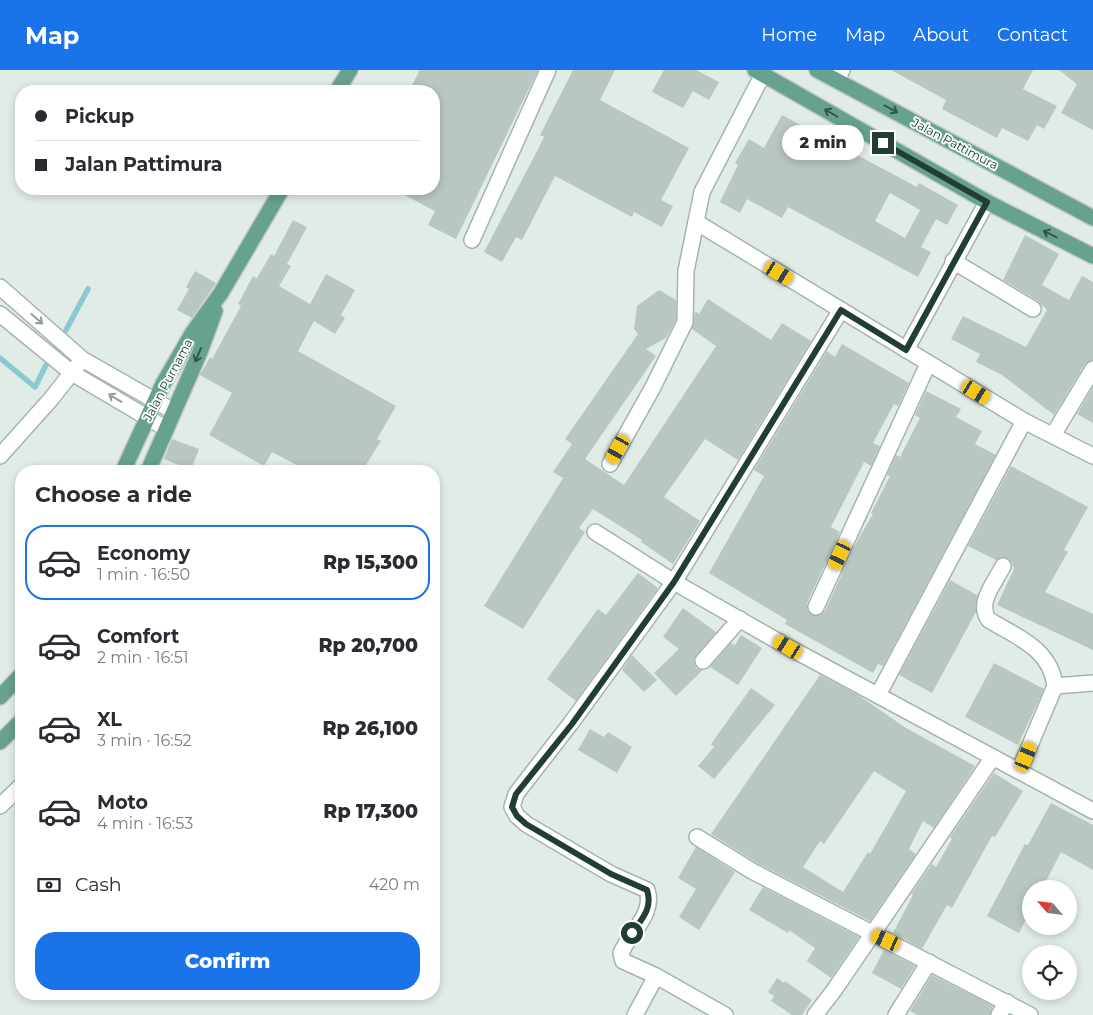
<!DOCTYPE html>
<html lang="en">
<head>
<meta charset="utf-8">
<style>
  :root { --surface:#fff; --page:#f2f2f3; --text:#2b2b33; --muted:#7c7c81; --line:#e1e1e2; --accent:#1a73e8 }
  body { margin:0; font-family:Montserrat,sans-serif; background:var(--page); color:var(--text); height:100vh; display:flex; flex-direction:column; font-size:19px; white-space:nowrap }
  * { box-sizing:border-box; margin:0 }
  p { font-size:16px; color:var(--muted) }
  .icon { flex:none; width:28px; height:28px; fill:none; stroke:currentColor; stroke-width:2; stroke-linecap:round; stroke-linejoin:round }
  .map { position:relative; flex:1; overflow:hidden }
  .panel { position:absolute; left:15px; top:395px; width:425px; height:535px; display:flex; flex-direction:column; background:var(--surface); border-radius:20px; box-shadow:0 2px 8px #0003 }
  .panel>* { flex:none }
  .banner { position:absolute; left:15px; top:15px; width:425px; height:110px; border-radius:20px; box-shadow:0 2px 8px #0003; display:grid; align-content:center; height:110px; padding:0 20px; background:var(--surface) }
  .needle { width:32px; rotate:298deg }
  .controls { position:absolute; left:1022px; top:810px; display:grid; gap:10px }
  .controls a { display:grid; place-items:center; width:55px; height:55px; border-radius:50%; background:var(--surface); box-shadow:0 2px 8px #0003; font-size:25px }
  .end { position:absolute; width:22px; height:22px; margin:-11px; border:6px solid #223d35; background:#fff; box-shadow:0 0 0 2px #fff }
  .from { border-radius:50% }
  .bubble { position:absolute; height:35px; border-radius:18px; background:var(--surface); box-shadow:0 2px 8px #0003; font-size:16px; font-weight:800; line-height:35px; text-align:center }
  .car { position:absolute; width:15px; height:30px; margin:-15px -8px; border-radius:6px; box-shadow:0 0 4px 1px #0007; background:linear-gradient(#f5c518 24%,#345 0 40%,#f5c518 0 76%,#345 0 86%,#f5c518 0) }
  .banner b { display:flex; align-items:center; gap:18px; height:48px; font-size:19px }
  .banner b+b { border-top:1px solid var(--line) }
  .banner i { width:12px; height:12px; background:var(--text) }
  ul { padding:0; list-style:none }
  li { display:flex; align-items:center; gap:15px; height:75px; margin:0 10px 8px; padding:0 10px; border:2px solid transparent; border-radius:20px }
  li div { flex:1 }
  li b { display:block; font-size:19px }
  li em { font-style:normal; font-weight:800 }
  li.current { border-color:var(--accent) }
  li>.icon { width:45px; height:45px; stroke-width:1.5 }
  h2 { padding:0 20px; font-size:22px; line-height:60px }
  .pay { display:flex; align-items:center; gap:12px; height:55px; padding:0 20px; font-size:19px }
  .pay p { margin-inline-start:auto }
  .cta { display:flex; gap:10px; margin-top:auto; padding:10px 20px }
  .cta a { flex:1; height:58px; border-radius:20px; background:var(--accent); color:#fff; font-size:20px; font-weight:800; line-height:58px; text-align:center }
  header { display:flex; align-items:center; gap:30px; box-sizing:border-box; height:70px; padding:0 25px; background:var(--accent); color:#fff }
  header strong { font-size:24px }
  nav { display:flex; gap:28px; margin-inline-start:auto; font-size:18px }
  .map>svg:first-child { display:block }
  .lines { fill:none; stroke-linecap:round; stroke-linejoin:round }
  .stream { stroke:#8bc9d1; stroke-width:5.5 }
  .building { fill:#b8c7c0; fill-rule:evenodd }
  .minor-casing { stroke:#a5b4ae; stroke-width:18 }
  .major-casing { stroke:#c1c9c6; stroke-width:18 }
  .minor { stroke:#fff; stroke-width:15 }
  .major { stroke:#67a190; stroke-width:15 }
  .oneway { stroke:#33564c }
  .oneway2 { stroke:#909e9a }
  .route { stroke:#223d35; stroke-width:6 }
  .labels { text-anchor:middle; stroke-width:4; stroke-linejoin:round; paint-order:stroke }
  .street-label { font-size:12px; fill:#223d35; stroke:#f3f9f5 }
</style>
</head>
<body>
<header>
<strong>Map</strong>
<nav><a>Home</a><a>Map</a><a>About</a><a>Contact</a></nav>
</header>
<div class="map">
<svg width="1093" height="945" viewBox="0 0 1093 945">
  <rect width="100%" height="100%" fill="#e2ece7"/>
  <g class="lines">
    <g class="stream">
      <polyline points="66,260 88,219"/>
      <polyline points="0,288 35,317 46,295"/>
    </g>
  </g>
  <g class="building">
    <polygon points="420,0 538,0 456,169 428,155 435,141 393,119 434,119 434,21 425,21 412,15"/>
    <polygon points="573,0 615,0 600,30 689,78 661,130 673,136 662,157 634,142 632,147 555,106 522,170 516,167 502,192 484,182 536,83 544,67 540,65"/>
    <polygon points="664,0 696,0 719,12 709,30 693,21 683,38 652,22"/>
    <polygon points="891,0 1033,0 1023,19 1057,36 1044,59 1037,55 1028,71 1002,58 997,68 942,39 946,30"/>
    <polygon points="1059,0 1093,0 1093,60 1061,43 1077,14"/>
    <path d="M782,45l135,72 2,-4 39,22 -11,20 -11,-6 -15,28 10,5 -13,25 -130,-70 -6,11 -35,-19 -7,14 -20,-11 18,-37 -3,-2 14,-24 15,9zM890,123l30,17 -15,28 -30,-17z"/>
    <polygon points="293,150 307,157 287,194 291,196 279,216 310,234 326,204 355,220 341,245 345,248 335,264 314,251 298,281 396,336 377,369 381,371 362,401 308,401 272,382 264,396 209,365 232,323 200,305 210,287 212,289 241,236 238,234 253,206 257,208 271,184 274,186"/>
    <polygon points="1025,165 1059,184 1042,215 1069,230 1082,206 1093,212 1093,290 1085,294 1054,345 1002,305 976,292 980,284 951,269 963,246 1026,277 1047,240 1038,231 1003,210"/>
    <polygon points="195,201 216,213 192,248 177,240 189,219 186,217"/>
    <polygon points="659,220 676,230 676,250 666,268 646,279 656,286 585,389 624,415 716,276 692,259 695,241 699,244 708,229 771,270 782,253 811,271 738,390 705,369 664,427 700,451 673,494 641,472 642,470 593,439 579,458 585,462 523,559 484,536 563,408 553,402 572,374 565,369 638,264 634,259 637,236"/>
    <polygon points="842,274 909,313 898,336 894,334 873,373 880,376 871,396 864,392 831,457 840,462 807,533 807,538 812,545 817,546 825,541 857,471 873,444 871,443 890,406 887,405 896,385 900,387 920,348 915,345 926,321 961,339 956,347 982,361 975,374 996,385 883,596 878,594 873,603 785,554 787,550 709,503 764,406 754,400 827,281 835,287"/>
    <polygon points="1093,317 1093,353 1077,344"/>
    <polygon points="172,369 199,379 191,400 164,389"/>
    <polygon points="1011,396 1088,437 1064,480 1068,482 1045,522 1093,544 1093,580 997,535 1014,499 1011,491 1003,487 996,490 968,476"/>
    <polygon points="638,503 658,518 576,631 547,609 598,539 606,545"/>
    <polygon points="950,510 977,525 976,542 932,623 899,605"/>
    <polygon points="683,538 716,562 694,589 696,598 703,600 676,626 654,603 679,579 663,567"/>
    <polygon points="741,565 762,578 738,615 710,597 731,573 735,575"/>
    <polygon points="632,585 657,610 644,622 622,600"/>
    <polygon points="994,593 1044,619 1018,675 965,647"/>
    <path d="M820,605l38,20 48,33 69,38 -41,62 -11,-7 -14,28 7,5 -46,67 -113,-58 -46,-29zM874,701l32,20 -36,63 -2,-2 -25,40 -40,-25 17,-26 4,3z"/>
    <polygon points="751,618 775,635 714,709 698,696 714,677 711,674"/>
    <polygon points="590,659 604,667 608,662 632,677 617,703 578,680"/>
    <polygon points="994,703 1023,721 995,767 992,766 952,838 947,835 922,879 893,863 913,825 911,824 932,794 936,797 952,769 950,767"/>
    <polygon points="1051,733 1093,755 1093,800 1061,782 1042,819 1031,819 1031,839 1019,863 987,846 1025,774 1028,775"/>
    <polygon points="696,777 735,802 699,860 679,847 696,819 678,808"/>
    <polygon points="763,817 859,867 831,908 807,891 815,878 789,860 788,863 749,840"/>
    <polygon points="884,880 915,896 901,919 872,903"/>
    <polygon points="932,905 993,936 990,945 918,945 910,941"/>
    <polygon points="777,908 784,913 785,911 812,930 802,945 792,945 771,931 774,926 768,922"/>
  </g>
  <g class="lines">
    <g class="minor-casing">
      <g id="minor">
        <polyline points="837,10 842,0"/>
        <polyline points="696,152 1024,351 1093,386"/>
        <polyline points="472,170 548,0"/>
        <polyline points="953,191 1033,239"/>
        <polyline points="0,217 82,289 173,341"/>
        <polyline points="0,244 72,303 165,358"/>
        <polyline points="906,280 987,132"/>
        <polyline points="1053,365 1093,299"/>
        <polyline points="0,386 51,329 77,296"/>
        <polyline points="610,394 653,317 685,252 686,201 702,122 763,4"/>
        <polyline points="595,462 674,512 788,577 1093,741"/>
        <path d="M1003,496c-8,17 -27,37 -14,54 28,17 62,29 66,66l-36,85"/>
        <polyline points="816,537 928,294"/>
        <polyline points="703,591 740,549"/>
        <polyline points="1055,616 1093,613"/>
        <polyline points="878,625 1024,351"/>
        <polyline points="0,736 21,716"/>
        <polyline points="697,767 752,801 1030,945"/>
        <polyline points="635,945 656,906"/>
        <path d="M725,945l-69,-39 -33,-15 -2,-8c9,-21 34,-39 26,-63l-36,-16 -85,-50 -9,-8 -5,-9 4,-13 55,-71 103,-141 167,-272"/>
        <polyline points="815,945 835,919 993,687"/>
        <polyline points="896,945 929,892"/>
        <polyline points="999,945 1007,932"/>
      </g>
    </g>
    <g class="major-casing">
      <g id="major">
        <polyline points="755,0 987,132 1093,186"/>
        <polyline points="817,0 1093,148"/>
        <polyline points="337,21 350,0"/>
        <polyline points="123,401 163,314 193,262 221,223 282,119"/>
        <polyline points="148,401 200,282 215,241"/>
        <polyline points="0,627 21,605"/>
        <polyline points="0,672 21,651"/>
      </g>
    </g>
    <use href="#minor" class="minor"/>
    <use href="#major" class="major"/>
  </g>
  <defs><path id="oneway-shaft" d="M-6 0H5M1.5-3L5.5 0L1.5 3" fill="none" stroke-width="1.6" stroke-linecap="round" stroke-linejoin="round" transform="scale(1.25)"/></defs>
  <g class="oneway">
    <use href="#oneway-shaft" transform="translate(891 39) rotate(28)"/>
    <use href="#oneway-shaft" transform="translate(831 43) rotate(-150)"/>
    <use href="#oneway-shaft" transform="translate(1050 164) rotate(-153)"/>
    <use href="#oneway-shaft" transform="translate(198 285) rotate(113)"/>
  </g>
  <g class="oneway2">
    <use href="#oneway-shaft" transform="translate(37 249) rotate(41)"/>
    <use href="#oneway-shaft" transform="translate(115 328) rotate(-149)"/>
  </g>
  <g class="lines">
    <path class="route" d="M632,863c10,-14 21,-25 15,-43l-36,-16 -85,-50 -9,-8 -5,-9 4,-13 56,-70 102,-142 167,-272 65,40 81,-148 -104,-59"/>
  </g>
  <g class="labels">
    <g class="street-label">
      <text transform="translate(955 74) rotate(28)" y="4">Jalan Pattimura</text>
      <text transform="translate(168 310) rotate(-62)" y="4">Jalan Purnama</text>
    </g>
  </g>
</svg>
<div class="controls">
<a><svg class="needle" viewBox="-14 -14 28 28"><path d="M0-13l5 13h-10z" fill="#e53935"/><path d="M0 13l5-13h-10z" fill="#7c7c81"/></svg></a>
<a><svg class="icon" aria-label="locate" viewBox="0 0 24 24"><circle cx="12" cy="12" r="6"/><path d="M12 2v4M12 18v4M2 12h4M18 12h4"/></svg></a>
</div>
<i class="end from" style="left:632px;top:863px"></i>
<i class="end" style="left:883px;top:73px"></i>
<div class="bubble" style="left:782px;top:55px;width:82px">2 min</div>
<i class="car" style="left:779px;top:203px;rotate:121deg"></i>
<i class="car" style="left:976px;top:322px;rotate:121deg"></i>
<i class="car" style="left:618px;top:379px;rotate:209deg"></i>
<i class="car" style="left:840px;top:485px;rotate:205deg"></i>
<i class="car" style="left:788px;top:577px;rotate:301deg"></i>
<i class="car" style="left:1026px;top:687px;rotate:23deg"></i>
<i class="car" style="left:886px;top:870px;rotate:294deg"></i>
<div class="banner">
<b><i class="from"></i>Pickup</b>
<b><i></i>Jalan Pattimura</b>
</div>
<section class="panel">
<h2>Choose a ride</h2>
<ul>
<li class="current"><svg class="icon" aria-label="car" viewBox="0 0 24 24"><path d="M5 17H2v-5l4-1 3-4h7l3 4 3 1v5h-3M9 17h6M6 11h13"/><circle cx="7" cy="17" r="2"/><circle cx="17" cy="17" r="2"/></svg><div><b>Economy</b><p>1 min · 16:50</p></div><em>Rp 15,300</em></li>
<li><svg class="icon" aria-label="car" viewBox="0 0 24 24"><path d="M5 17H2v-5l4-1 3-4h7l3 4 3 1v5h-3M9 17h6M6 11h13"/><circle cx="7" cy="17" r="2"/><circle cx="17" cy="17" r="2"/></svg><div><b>Comfort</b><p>2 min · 16:51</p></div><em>Rp 20,700</em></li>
<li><svg class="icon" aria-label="car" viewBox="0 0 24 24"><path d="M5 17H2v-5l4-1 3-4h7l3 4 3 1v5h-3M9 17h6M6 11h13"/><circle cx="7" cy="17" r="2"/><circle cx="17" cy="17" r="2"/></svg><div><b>XL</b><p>3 min · 16:52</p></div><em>Rp 26,100</em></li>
<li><svg class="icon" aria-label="car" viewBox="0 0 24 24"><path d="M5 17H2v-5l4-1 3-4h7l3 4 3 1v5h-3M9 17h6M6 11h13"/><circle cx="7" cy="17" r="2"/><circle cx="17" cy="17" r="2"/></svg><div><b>Moto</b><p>4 min · 16:53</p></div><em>Rp 17,300</em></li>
</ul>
<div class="pay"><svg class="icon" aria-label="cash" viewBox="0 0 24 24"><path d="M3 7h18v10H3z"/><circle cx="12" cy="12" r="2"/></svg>Cash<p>420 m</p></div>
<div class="cta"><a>Confirm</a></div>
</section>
</div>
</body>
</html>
